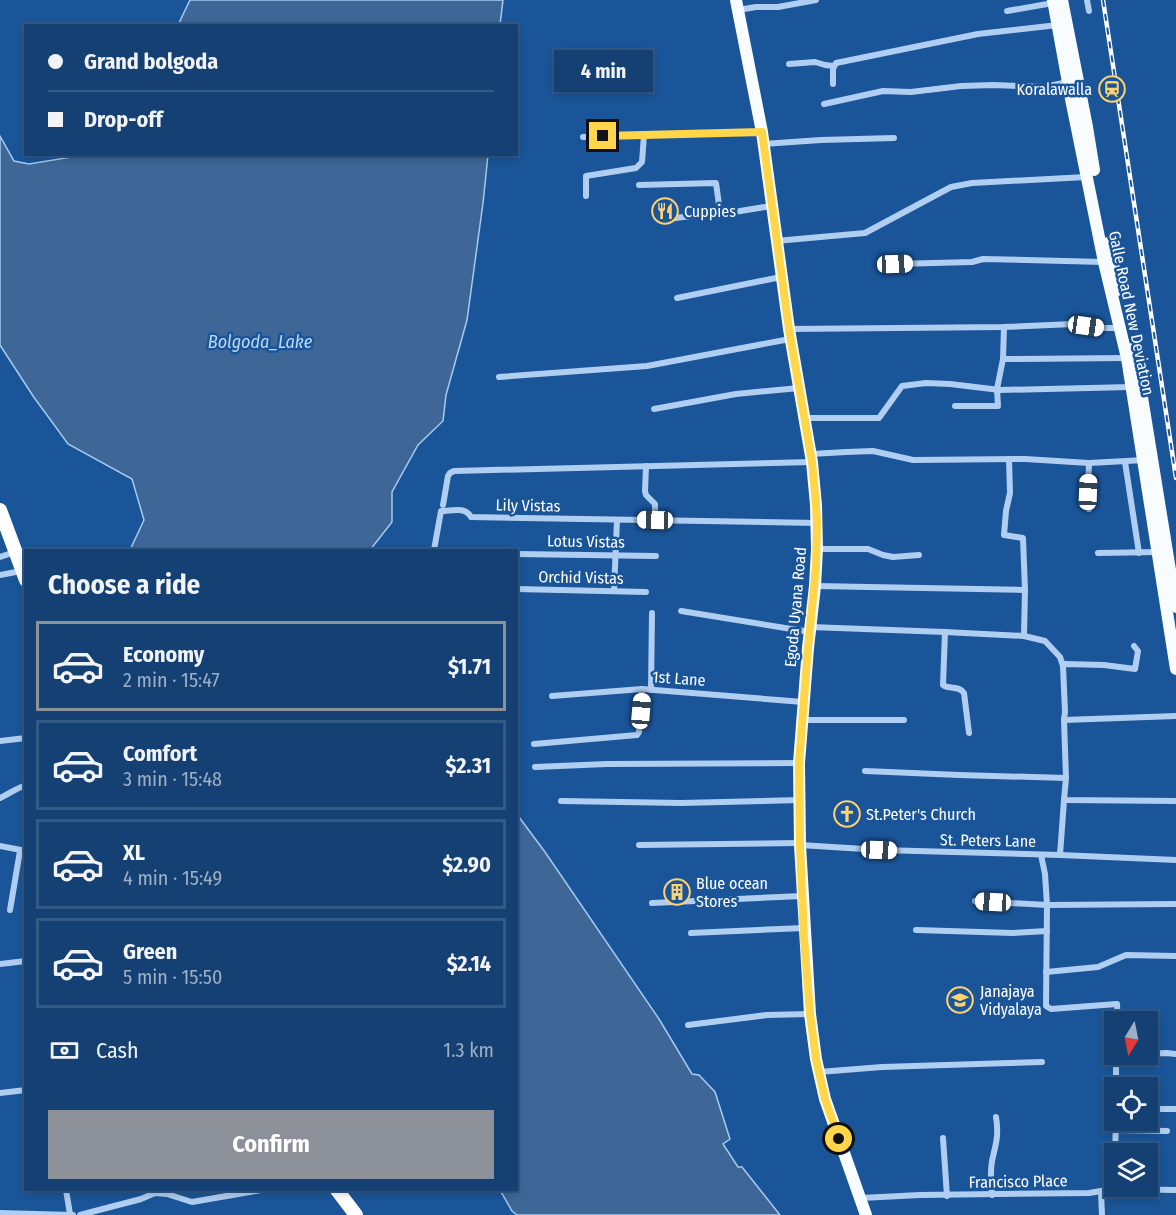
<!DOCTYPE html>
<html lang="en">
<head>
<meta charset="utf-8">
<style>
  :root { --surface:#144073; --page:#214b7b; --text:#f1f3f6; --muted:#9dafc4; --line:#335985; --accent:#8c9099 }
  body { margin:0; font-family:"Fira Sans Condensed",sans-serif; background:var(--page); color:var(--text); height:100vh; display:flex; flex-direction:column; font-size:22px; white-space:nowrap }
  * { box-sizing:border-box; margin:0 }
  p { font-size:20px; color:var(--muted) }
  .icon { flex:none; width:33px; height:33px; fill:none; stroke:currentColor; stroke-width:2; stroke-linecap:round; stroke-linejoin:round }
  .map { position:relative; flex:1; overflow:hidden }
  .side { position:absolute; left:24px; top:549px; width:494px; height:642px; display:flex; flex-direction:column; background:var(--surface); border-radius:0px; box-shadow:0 3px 9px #0003,0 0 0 2px var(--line) }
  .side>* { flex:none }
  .hud { position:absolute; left:24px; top:24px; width:494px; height:132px; border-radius:0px; box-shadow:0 3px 9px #0003,0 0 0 2px var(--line); display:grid; align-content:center; height:132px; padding:0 24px; background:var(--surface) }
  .needle { width:39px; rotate:190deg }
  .controls { position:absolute; left:1104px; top:1011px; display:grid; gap:12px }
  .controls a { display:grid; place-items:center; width:54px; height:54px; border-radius:0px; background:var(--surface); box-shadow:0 3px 9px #0003,0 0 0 2px var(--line); font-size:30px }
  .end { position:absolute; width:27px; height:27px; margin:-14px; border:8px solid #ffd54a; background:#111; box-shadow:0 0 0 3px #111 }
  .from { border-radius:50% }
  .bubble { position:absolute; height:42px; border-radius:0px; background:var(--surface); box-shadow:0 3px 9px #0003,0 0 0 2px var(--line); font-size:20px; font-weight:700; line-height:42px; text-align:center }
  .car { position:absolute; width:18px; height:36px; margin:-18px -9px; border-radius:8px; box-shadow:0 0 4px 2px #0007; background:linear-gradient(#fff 24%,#345 0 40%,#fff 0 76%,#345 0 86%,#fff 0) }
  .hud b { display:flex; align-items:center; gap:21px; height:57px; font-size:22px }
  .hud b+b { border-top:2px solid var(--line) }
  .hud i { width:15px; height:15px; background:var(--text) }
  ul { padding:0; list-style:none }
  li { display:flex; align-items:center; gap:18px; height:90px; margin:0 12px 9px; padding:0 12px; border:3px solid var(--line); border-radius:0px }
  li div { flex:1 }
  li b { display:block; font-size:22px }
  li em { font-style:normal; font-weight:700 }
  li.active { border-color:var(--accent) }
  li>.icon { width:54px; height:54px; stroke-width:1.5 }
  h2 { padding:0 24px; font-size:27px; line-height:72px }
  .pay { display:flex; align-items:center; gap:15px; height:66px; padding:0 24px; font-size:22px }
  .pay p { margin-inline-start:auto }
  .button { display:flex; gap:12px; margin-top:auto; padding:12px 24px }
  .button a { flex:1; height:69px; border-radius:0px; background:var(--accent); color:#fff; font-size:24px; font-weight:700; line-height:69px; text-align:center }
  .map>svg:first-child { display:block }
  .water { fill:#3e6798; stroke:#a3caf2; stroke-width:1.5 }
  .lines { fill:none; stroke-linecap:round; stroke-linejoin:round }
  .street { stroke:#b0cef1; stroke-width:6 }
  .primary { stroke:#f9fcff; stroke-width:12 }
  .highway { stroke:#fff; stroke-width:14 }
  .rail-casing { stroke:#fff; stroke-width:4.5 }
  .rail { stroke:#1a5599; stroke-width:2; stroke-dasharray:7; stroke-linecap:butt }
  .route { stroke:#ffd54a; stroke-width:8 }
  .labels { text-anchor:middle; stroke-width:5; stroke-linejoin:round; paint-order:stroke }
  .poi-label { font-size:16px; fill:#fff; stroke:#1a5599; text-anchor:start }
  .street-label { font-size:16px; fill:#fff; stroke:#1a5599 }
  .water-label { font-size:18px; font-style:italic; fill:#bcd8f7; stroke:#1a5599 }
</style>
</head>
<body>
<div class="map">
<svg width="1176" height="1215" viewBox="0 0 1176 1215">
  <rect width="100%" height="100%" fill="#1a5599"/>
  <g class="water">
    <polygon points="190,0 503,0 500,25 178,25"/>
    <polygon points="0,136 14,161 29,164 90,154 488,155 483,203 467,320 446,395 443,421 418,445 392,492 392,522 370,550 130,550 144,520 132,479 68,444 33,396 0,345"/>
    <polygon points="516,813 545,852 659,1019 692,1074 699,1075 715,1092 730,1139 723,1144 738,1167 742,1167 780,1215 517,1215 512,1211 500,1190 516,1190"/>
  </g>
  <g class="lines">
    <g class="street">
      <polyline points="1087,0 1089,11"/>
      <polyline points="738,10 756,7 778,7 816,0"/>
      <polyline points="1007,11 1053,3"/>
      <polyline points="789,64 815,62 825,65 834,66"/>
      <polyline points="833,84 833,69 836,63 978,34 1058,25"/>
      <polyline points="824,104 883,91 911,92 961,86 994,85 1044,87 1068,82"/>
      <polyline points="583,137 762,132"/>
      <polyline points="763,144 821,140 894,138"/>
      <polyline points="639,185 716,183 720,212 722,214 771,206"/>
      <polyline points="586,196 586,176 636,168 642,162 644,135"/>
      <polyline points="661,220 720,212"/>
      <polyline points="776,241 865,233 951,187 972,183 1086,177"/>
      <polyline points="895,264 972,262 983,259 1104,262"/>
      <polyline points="677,298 781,277"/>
      <polyline points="789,329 1004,327 1073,324 1099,328 1120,328"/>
      <polyline points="1003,359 1127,358"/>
      <polyline points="499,377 647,366 790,339"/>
      <polyline points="955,406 998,406 997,389 1003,359 1004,327"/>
      <polyline points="654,409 736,394 799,388"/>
      <polyline points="805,418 879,418 902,386 926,383 950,384 1000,390 1131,387"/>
      <polyline points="811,454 846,452 873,451 913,460 1025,459 1089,463 1145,460"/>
      <polyline points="1009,459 1010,493 1006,511 1004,535 1023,538 1025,590 1024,636 1045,641 1060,657 1063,666 1065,712 1064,720 1066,778 1064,800 1176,801"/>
      <polyline points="1125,462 1139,553"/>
      <polyline points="1089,463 1088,491 1089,509"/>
      <polyline points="646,466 645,491 646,495 655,504 655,520"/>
      <polyline points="443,505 448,476 450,473 454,471 812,462"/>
      <polyline points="817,549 868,549 883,555 893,557 919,555"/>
      <path d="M434,550l7,-39c11,0 24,-5 30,6l345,6"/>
      <polyline points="1098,553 1157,552"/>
      <polyline points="516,554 656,556"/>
      <polyline points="0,557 15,552"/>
      <polyline points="0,575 21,571"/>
      <polyline points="815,586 1025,590"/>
      <polyline points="516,589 646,592"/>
      <polyline points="614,591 617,520"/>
      <polyline points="681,611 810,632"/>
      <polyline points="810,627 945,632 1024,636"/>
      <path d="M945,632l-2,53c7,5 16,0 21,8l5,40"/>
      <polyline points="1063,666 1065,664 1104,665 1135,669 1138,651 1134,646"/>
      <polyline points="651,690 652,613"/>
      <polyline points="552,696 642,689 803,702"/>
      <polyline points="803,720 904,720"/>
      <polyline points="1064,720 1176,716"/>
      <polyline points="0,741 26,738"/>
      <polyline points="534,744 637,735 639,732 642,689"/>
      <polyline points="535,767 607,764 799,763"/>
      <polyline points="865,771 959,775 1066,778"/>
      <path d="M0,798c9,-4 15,-9 26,-13"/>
      <polyline points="561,801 681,803 800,800"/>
      <polyline points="639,845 800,843"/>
      <polyline points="800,845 880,850 1060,855 1176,860"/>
      <polyline points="0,846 26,851"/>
      <polyline points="1041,855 1045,874 1047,905 1046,1006 1051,1009 1117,1004 1118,1022"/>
      <polyline points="1060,855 1064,800"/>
      <polyline points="975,901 1047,905 1176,904"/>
      <polyline points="652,903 802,896"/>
      <polyline points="10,910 20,851"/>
      <polyline points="916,930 1013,933 1047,931"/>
      <polyline points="691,933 804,928"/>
      <polyline points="0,964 26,961"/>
      <polyline points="1046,972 1098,967 1126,955 1176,956"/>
      <polyline points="688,1025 767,1015 810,1014"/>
      <polyline points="1116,1054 1116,1088"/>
      <polyline points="1115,1056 1166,1053 1176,1054"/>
      <polyline points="819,1072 882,1067 1042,1062"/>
      <polyline points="0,1093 26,1090"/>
      <polyline points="1148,1109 1176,1109"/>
      <polyline points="1115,1130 1167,1131"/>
      <polyline points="943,1138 947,1196"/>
      <polyline points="1115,1154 1116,1120"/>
      <polyline points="1113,1189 1114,1156"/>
      <polyline points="66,1190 70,1214"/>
      <polyline points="1101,1192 1102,1215"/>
      <path d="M992,1195c-1,-11 -2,-23 0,-34 4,-18 7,-25 4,-44"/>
      <polyline points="861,1198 920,1195 1089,1193 1113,1189 1176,1190"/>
      <polyline points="0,1213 73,1215"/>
      <polyline points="80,1215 141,1199 155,1193 167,1194 192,1202 261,1190"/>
    </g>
    <g class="primary">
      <polyline points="736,0 762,132 789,329 812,462 816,505 817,549 815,586 808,648 799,763 800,845 810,1014 816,1059 825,1099 866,1215"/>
      <polyline points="1053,0 1071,99 1104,262 1127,358 1176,669"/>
      <polyline points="1062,0 1087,127 1094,170"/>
      <polyline points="1108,243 1120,290"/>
      <polyline points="1134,348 1176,607"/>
    </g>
    <g class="highway">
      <polyline points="0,510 26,580"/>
      <polyline points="337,1190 356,1215"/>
    </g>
    <g class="rail-casing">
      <polyline id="rail" points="1103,0 1176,478"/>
    </g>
    <use href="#rail" class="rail"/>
  </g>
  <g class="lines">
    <polyline class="route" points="603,136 762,132 789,329 812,462 816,505 817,523 816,567 808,648 799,763 800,845 804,937 810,1014 816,1059 825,1099 839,1139"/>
  </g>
  <defs>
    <g id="station-ring" transform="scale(1.35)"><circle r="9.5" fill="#1a5599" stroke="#ffd26f" stroke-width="1.5"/><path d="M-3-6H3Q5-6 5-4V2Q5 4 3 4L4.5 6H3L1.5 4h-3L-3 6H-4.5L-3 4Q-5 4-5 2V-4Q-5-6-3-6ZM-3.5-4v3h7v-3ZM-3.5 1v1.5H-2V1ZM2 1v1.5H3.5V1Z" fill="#ffd26f"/></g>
    <g id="restaurant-ring" transform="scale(1.35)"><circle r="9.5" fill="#1a5599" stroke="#ffd26f" stroke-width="1.5"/><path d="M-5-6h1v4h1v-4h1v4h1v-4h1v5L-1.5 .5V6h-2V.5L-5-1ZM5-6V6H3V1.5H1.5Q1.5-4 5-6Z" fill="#ffd26f"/></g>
    <g id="church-ring" transform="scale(1.35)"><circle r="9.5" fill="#1a5599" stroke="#ffd26f" stroke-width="1.5"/><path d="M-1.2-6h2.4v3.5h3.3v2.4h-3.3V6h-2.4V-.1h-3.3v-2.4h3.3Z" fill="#ffd26f"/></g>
    <g id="building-ring" transform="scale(1.35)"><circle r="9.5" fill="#1a5599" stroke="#ffd26f" stroke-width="1.5"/><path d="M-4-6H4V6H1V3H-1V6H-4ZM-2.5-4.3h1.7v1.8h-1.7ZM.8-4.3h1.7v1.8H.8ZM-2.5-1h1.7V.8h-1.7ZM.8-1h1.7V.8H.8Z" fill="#ffd26f"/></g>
    <g id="school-ring" transform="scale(1.35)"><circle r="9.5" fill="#1a5599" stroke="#ffd26f" stroke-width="1.5"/><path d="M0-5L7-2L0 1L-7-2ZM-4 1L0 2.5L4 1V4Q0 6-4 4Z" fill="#ffd26f"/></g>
  </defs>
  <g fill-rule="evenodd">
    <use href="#station-ring" x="1112" y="89"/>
    <use href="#restaurant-ring" x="665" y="211"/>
    <use href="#church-ring" x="847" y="814"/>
    <use href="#building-ring" x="677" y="892"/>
    <use href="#school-ring" x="960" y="1000"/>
  </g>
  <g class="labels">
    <g class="poi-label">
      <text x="1092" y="95" text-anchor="end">Koralawalla</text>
      <text x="684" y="217">Cuppies</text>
      <text x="866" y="820">St.Peter's Church</text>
      <text x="696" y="889">Blue ocean<tspan x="696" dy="18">Stores</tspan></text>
      <text x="980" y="997">Janajaya<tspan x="980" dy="18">Vidyalaya</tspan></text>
    </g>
    <g class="street-label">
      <text transform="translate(1132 313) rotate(78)" y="6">Galle Road New Deviation</text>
      <text transform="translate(528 505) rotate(1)" y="6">Lily Vistas</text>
      <text transform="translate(586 541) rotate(1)" y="6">Lotus Vistas</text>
      <text transform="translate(581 577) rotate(1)" y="6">Orchid Vistas</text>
      <text transform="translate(795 607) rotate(-85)" y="6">Egoda Uyana Road</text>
      <text transform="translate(679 678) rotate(4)" y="6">1st Lane</text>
      <text transform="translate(988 840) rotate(1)" y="6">St. Peters Lane</text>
      <text transform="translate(1018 1181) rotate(-1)" y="6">Francisco Place</text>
    </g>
    <g class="water-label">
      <text x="260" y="348">Bolgoda_Lake</text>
    </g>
  </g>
</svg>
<div class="controls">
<a><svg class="needle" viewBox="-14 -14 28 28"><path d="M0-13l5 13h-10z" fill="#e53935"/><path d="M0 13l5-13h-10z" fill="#9dafc4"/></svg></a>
<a><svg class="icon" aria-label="locate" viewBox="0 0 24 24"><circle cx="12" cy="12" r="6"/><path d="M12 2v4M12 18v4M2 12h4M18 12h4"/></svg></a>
<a><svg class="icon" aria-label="layers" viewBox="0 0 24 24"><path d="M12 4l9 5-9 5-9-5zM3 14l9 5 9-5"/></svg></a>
</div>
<i class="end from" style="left:839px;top:1139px"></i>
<i class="end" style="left:603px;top:136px"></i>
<div class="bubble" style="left:554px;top:50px;width:99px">4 min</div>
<i class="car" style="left:895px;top:264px;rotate:88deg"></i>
<i class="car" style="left:1086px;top:326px;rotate:98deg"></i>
<i class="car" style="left:1088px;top:492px;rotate:2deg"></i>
<i class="car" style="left:655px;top:520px;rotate:271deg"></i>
<i class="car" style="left:641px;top:711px;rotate:5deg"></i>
<i class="car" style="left:879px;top:850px;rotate:92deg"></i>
<i class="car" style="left:993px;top:902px;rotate:273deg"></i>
<div class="hud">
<b><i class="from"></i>Grand bolgoda</b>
<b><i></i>Drop-off</b>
</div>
<section class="side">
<h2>Choose a ride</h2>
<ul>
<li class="active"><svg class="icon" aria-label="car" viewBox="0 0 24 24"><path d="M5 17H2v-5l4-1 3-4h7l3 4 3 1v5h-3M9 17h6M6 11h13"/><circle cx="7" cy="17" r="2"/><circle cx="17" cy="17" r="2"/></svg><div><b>Economy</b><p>2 min · 15:47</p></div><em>$1.71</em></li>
<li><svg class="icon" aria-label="car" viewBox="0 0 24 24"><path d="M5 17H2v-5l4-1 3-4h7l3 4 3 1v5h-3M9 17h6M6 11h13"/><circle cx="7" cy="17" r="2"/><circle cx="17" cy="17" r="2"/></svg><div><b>Comfort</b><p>3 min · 15:48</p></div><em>$2.31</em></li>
<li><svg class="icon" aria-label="car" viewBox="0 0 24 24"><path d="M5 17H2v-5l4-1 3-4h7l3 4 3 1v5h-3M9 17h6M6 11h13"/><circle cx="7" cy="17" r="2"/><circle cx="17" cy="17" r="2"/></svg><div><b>XL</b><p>4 min · 15:49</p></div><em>$2.90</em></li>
<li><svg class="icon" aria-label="car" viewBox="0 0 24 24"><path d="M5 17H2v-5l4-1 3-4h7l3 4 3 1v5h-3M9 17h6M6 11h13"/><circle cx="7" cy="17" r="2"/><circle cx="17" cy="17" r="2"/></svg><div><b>Green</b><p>5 min · 15:50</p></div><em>$2.14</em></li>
</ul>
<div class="pay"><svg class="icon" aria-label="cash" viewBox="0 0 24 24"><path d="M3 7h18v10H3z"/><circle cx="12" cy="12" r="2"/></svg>Cash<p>1.3 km</p></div>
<div class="button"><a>Confirm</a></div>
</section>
</div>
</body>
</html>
